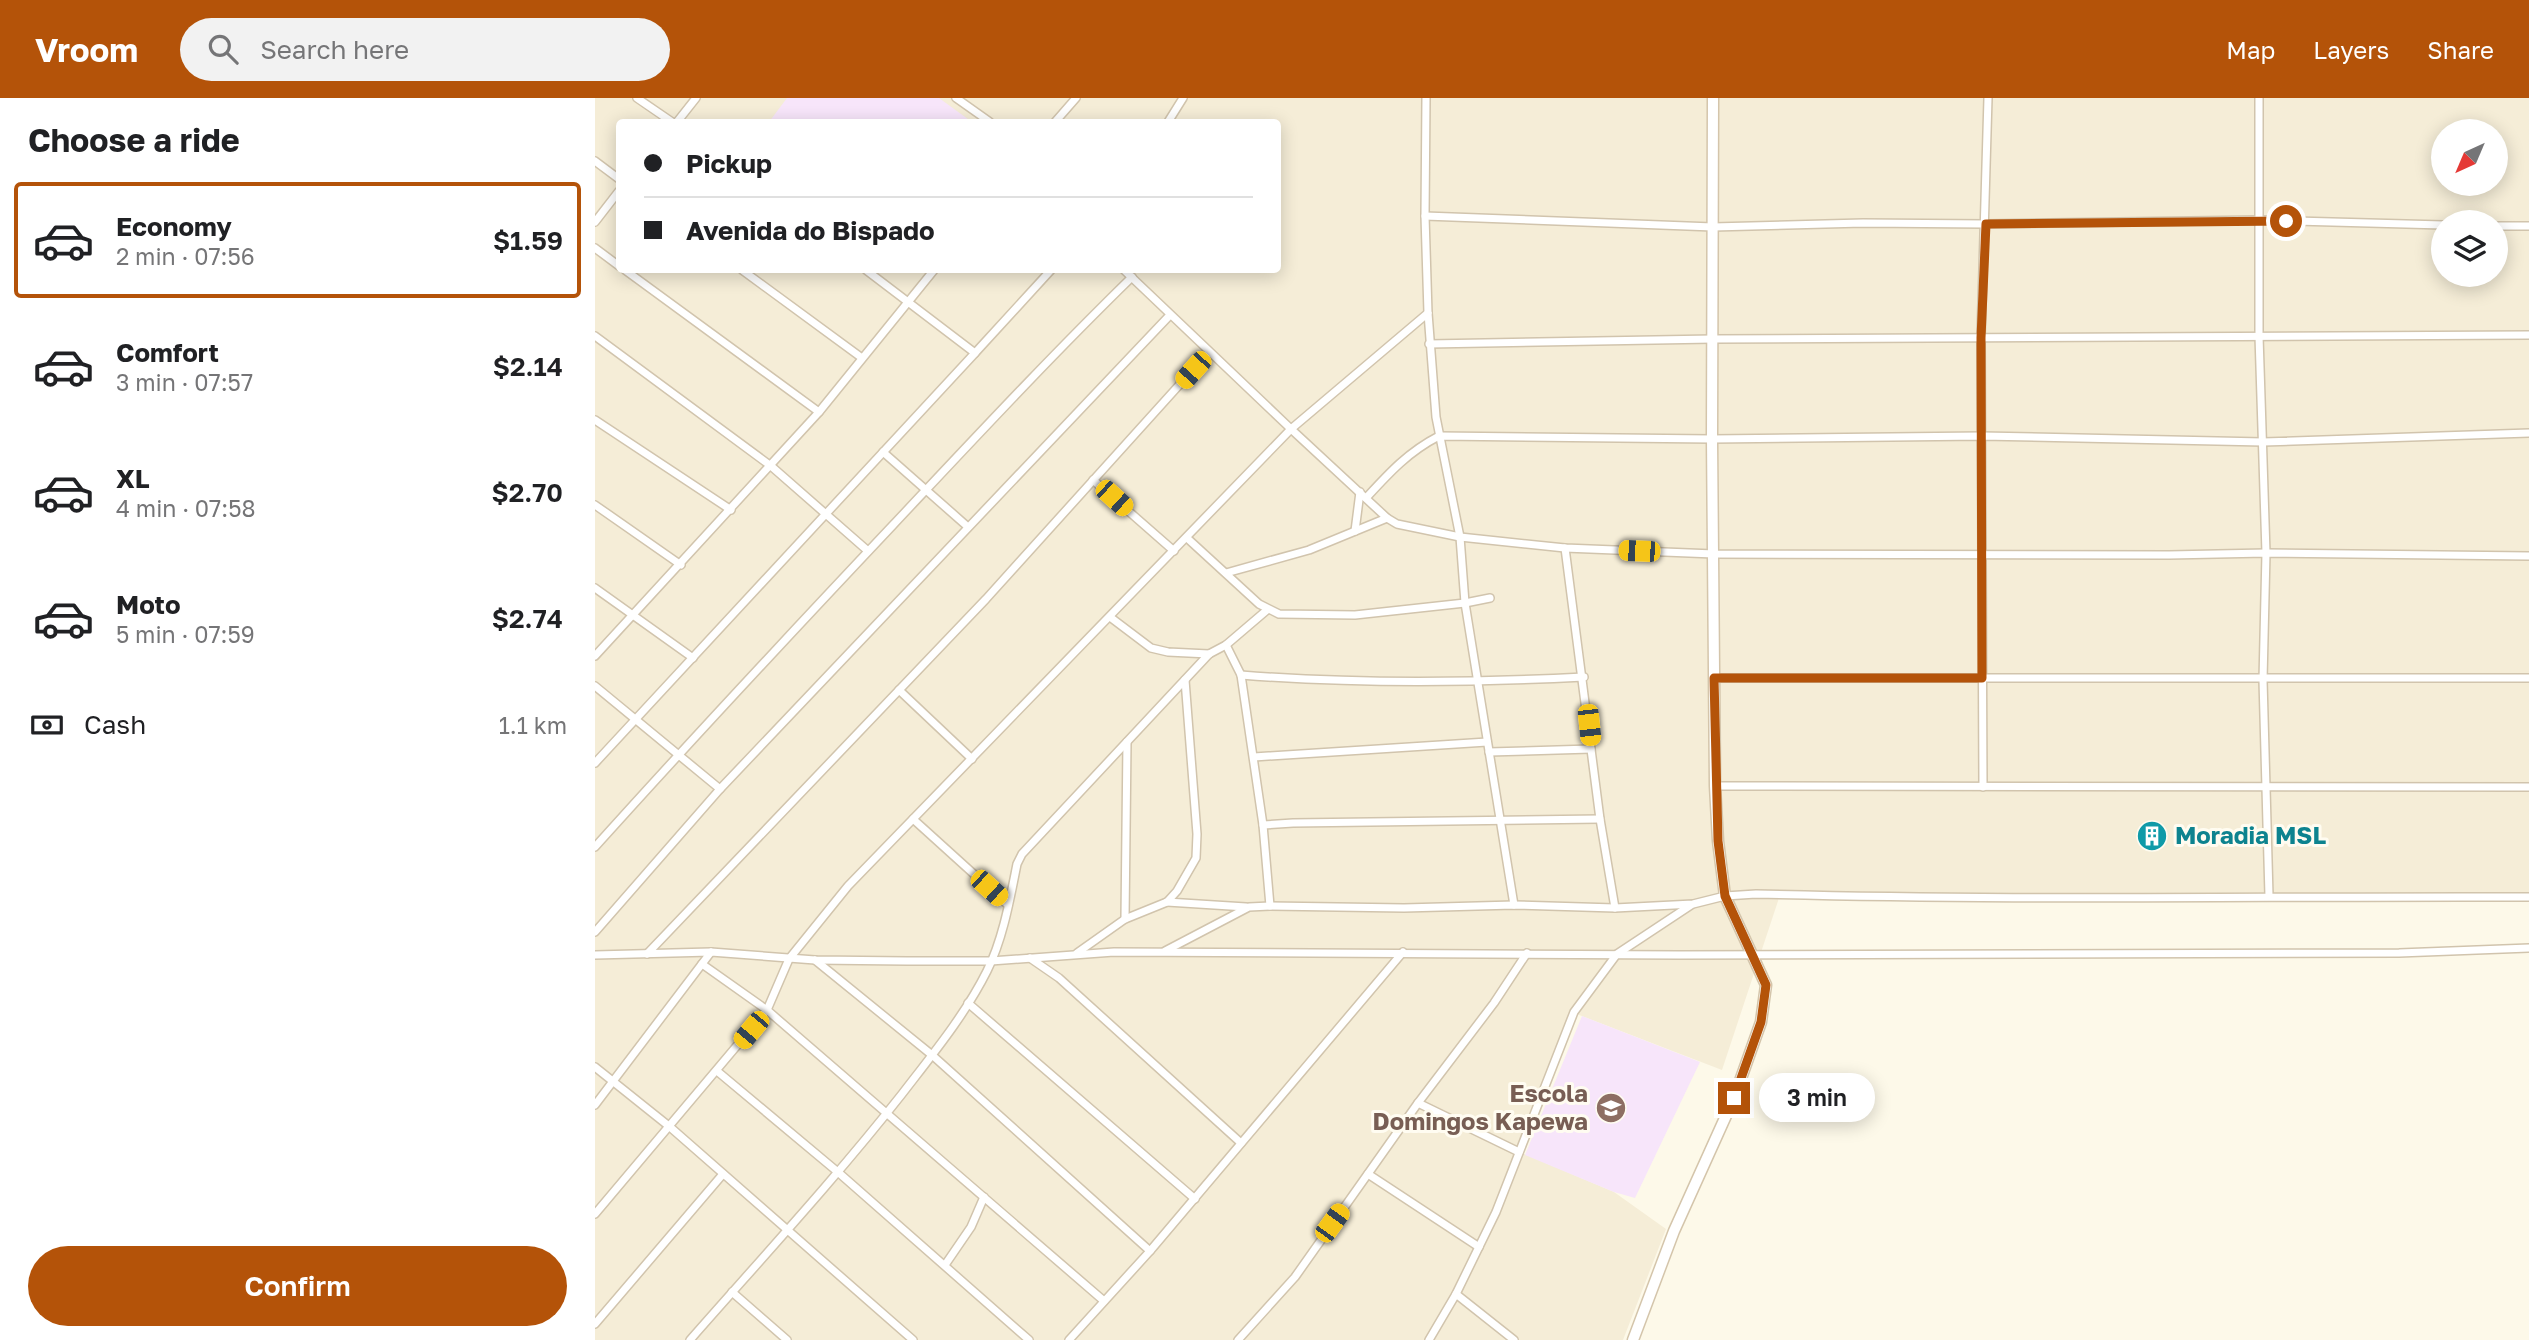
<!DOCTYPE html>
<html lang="en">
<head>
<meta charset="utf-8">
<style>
  :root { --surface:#fff; --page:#f2f2f2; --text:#202124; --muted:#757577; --line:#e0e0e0; --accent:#b45309 }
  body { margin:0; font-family:"Golos Text",sans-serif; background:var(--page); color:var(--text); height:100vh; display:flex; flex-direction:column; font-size:26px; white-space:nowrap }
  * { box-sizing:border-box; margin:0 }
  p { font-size:23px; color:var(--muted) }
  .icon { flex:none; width:38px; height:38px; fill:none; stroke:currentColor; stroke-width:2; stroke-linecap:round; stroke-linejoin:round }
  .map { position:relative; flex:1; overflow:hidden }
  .sheet { display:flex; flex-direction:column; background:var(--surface); width:595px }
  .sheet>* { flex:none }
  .guide { position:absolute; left:21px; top:21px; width:665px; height:154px; border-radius:7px; box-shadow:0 4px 18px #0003; display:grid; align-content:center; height:154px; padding:0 28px; background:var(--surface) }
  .needle { width:46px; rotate:224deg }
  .controls { position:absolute; left:1836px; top:21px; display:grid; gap:14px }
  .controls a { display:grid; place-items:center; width:77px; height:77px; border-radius:50%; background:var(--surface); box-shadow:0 4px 18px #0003; font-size:35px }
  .end { position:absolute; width:32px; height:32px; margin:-16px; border:9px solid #b45309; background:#fff; box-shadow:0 0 0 4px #fff }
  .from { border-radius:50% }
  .bubble { position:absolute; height:49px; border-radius:24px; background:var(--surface); box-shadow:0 4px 18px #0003; font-size:23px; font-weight:600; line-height:49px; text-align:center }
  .car { position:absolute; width:21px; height:42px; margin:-21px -10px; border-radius:9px; box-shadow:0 0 5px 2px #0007; background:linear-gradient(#f5c518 24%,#345 0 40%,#f5c518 0 76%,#345 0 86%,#f5c518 0) }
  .guide b { display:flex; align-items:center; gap:24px; height:66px; font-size:26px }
  .guide b+b { border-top:2px solid var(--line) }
  .guide i { width:18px; height:18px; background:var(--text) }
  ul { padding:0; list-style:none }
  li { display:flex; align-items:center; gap:21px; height:116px; margin:0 14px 10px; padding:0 14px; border:4px solid transparent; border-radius:7px }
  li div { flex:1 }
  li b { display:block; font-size:26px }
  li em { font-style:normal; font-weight:600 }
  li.active { border-color:var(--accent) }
  li>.icon { width:63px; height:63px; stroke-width:1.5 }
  h2 { padding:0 28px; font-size:32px; line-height:84px }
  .pay { display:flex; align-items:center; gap:18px; height:77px; padding:0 28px; font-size:26px }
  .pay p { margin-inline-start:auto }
  .button { display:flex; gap:14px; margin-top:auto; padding:14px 28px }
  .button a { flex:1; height:80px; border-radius:42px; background:var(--accent); color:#fff; font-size:28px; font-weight:600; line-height:80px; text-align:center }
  header { display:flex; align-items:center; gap:42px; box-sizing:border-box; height:98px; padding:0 35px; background:var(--accent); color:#fff }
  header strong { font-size:33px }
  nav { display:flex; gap:38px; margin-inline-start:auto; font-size:24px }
  .search { width:490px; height:63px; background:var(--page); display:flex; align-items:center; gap:18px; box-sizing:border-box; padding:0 24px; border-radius:38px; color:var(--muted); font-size:26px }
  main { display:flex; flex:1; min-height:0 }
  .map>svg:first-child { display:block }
  .residential { fill:#f5edd7; fill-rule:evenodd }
  .education { fill:#f7e5fa }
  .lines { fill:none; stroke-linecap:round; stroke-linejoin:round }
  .minor-casing { stroke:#d1c4ad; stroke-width:10 }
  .secondary-casing { stroke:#d4c5ab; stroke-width:13 }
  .minor { stroke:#fff; stroke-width:7 }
  .secondary { stroke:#fff; stroke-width:10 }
  .route { stroke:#b45309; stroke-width:9 }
  .labels { text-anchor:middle; stroke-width:6; stroke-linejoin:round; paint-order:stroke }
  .culture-label { font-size:24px; font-weight:bold; fill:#0d838f; stroke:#fffcf1; text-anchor:start }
  .education-label { font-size:24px; font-weight:bold; fill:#785e54; stroke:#fffcf1; text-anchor:end }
</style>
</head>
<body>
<header>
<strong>Vroom</strong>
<div class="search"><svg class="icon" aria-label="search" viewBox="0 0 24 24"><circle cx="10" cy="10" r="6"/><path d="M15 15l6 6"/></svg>Search here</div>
<nav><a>Map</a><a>Layers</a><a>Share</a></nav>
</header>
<main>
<section class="sheet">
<h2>Choose a ride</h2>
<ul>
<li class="active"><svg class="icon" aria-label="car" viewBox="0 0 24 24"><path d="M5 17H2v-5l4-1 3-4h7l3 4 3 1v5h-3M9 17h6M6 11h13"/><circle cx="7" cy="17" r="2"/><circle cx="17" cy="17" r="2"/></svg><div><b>Economy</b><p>2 min · 07:56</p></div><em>$1.59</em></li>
<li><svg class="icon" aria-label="car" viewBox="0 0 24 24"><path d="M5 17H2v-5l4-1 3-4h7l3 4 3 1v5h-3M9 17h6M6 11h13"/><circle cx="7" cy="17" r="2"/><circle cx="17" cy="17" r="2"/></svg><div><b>Comfort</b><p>3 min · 07:57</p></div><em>$2.14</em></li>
<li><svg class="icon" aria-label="car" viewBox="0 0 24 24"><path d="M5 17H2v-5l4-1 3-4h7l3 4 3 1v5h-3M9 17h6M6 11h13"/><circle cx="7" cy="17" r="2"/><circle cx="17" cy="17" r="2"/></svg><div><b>XL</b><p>4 min · 07:58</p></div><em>$2.70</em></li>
<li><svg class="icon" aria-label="car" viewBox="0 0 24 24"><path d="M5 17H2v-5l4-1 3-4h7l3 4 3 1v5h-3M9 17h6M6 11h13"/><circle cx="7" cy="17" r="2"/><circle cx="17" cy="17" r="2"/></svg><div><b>Moto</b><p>5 min · 07:59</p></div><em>$2.74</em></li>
</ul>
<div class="pay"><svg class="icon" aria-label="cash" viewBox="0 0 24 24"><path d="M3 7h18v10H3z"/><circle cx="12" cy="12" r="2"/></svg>Cash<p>1.1 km</p></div>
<div class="button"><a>Confirm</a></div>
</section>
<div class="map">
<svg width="1934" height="1242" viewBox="0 0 1934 1242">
  <rect width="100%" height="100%" fill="#fdf9e9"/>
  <path class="residential" d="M0,0h1934v799l-749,-2 -58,175 -148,-57 -54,139 94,40 52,37 -43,111h-1028zM24,24h658v148h-658zM1848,33h52v53h-52zM1848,124h52v53h-52z"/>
  <g class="education">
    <polygon points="192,0 344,0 377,24 174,24"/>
    <polygon points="987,918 1105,964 1040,1100 1019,1094 930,1057"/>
  </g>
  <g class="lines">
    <g class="minor-casing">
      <g id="minor">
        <polyline points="42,0 77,24"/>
        <polyline points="361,0 395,24"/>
        <polyline points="831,0 830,118 833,215 841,319 865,439 870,505 919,807"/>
        <polyline points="1664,0 1664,238 1671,455 1668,582 1674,798"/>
        <polyline points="82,24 101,0"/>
        <polyline points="460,24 481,0"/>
        <polyline points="573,24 588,0"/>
        <polyline points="0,63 24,81"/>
        <polyline points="830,118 1118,129 1268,125 1391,126 1665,122 1848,127"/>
        <polyline points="0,124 24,93"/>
        <polyline points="1900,128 1934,128"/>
        <polyline points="0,150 24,168"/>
        <polyline points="30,172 224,314"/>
        <polyline points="147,172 267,260"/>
        <polyline points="271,172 380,255 456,172"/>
        <polyline points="833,215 696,331 792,420 802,426 865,439 970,450 1119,456 1574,457 1671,455 1934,458"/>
        <polyline points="0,238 176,368 273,453"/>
        <polyline points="834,246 1118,241 1934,237"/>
        <polyline points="0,322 136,412"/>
        <polyline points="288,354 373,429"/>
        <polyline points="498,382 579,453"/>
        <path d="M771,400c23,-25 42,-46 73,-62l273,3 270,-3 281,6 266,-9"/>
        <polyline points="0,407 86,467"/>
        <polyline points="760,433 765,394"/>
        <polyline points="592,440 664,506 684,516 760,517 870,505 895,500"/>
        <polyline points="970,450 1005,721 1020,810"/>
        <polyline points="631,475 714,452 792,420"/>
        <polyline points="0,490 98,560"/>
        <polyline points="515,519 556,550 573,554 614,556"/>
        <polyline points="631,547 646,577 668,727 675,808"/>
        <polyline points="0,558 224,314 339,172"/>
        <path d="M646,577c115,9 227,8 343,2"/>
        <polyline points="1120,580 1934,580"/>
        <polyline points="0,588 125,691"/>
        <polyline points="304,592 377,661"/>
        <polyline points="894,654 996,651"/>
        <polyline points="659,659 892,644"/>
        <polyline points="0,665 380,255"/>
        <polyline points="1120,688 1934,689"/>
        <polyline points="1388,689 1386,239 1393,0"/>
        <polyline points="318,721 413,807"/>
        <polyline points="668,727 698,725 1005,721"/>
        <path d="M0,749c98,-109 198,-216 298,-322 79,-84 157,-168 239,-248"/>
        <polyline points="572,804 651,809"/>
        <polyline points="530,821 532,644"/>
        <polyline points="0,834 125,691 575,217"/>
        <path d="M570,853l84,-44 21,-1 134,2 110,-3 101,3 78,-4 32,-8 31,-2c258,7 515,2 773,3"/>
        <polyline points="482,855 530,821 572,804 582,793 601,760 602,736 590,582"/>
        <polyline points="52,856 391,501 614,254"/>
        <polyline points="0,857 116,854 220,862 312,863 396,863 519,854 1084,857 1804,855 1934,850"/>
        <polyline points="435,860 464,880 646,1045"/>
        <polyline points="220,862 337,957 555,1153"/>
        <polyline points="107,866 172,912 509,1203"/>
        <polyline points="373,905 600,1101"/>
        <polyline points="0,969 75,1029 318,1242"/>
        <polyline points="122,973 244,1075 434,1242"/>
        <polyline points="823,1005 924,1054"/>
        <polyline points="0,1007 116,854"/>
        <polyline points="773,1076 884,1149"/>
        <polyline points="0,1116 172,912 194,861 253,788 696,331 529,172"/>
        <polyline points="350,1167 376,1129 389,1099"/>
        <polyline points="137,1194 192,1242"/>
        <polyline points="861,1196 919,1242"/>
        <polyline points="0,1226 128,1076"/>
        <path d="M95,1242c72,-82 145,-161 212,-246 30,-39 63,-79 85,-123 16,-32 23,-72 30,-107l5,-10 187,-200 17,-9 41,-35"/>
        <polyline points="474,1242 555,1153 808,854"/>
        <polyline points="643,1242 700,1179 823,1005 899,905 932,855"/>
        <polyline points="834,1242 861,1196 901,1114 979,914 1022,856 1096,807"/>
      </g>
    </g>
    <g class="secondary-casing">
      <polyline id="secondary" points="1038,1242 1079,1133 1139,1000 1166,924 1171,887 1130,798 1123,743 1120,688 1117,341 1118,0"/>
    </g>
    <use href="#minor" class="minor"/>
    <use href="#secondary" class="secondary"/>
  </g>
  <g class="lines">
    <polyline class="route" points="1139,1000 1166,924 1171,887 1130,798 1123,743 1119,580 1387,580 1386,240 1391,126 1691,123"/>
  </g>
  <defs>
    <g id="building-disc" transform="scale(1.575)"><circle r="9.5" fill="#0f9aa8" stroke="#fffcf1"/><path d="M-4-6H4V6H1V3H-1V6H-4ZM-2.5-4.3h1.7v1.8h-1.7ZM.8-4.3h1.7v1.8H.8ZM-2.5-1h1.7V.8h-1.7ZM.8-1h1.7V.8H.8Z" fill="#fff"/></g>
    <g id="school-disc" transform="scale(1.575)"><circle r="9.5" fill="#8d6e63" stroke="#fffcf1"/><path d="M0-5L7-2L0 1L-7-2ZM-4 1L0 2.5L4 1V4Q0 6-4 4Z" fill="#fff"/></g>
  </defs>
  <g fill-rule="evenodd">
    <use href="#building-disc" x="1557" y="738"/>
    <use href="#school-disc" x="1016" y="1010"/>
  </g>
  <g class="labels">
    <g class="culture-label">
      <text x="1580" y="746">Moradia MSL</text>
    </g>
    <g class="education-label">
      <text x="993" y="1004">Escola<tspan x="993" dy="28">Domingos Kapewa</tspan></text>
    </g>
  </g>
</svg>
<div class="controls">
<a><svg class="needle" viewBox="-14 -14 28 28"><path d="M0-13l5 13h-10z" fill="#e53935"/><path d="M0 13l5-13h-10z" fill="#757577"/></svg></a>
<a><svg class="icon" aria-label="layers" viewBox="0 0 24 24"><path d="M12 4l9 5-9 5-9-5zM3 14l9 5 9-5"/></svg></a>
</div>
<i class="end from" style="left:1691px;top:123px"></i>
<i class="end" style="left:1139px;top:1000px"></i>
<div class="bubble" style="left:1164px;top:975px;width:116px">3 min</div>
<i class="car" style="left:598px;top:272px;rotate:222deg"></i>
<i class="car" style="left:519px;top:400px;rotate:132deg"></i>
<i class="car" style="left:1044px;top:453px;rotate:272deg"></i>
<i class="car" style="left:994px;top:627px;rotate:174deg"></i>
<i class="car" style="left:394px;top:790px;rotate:132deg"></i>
<i class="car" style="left:156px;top:932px;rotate:220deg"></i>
<i class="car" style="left:737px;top:1125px;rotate:36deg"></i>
<div class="guide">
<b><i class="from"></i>Pickup</b>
<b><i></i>Avenida do Bispado</b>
</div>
</div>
</main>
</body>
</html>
